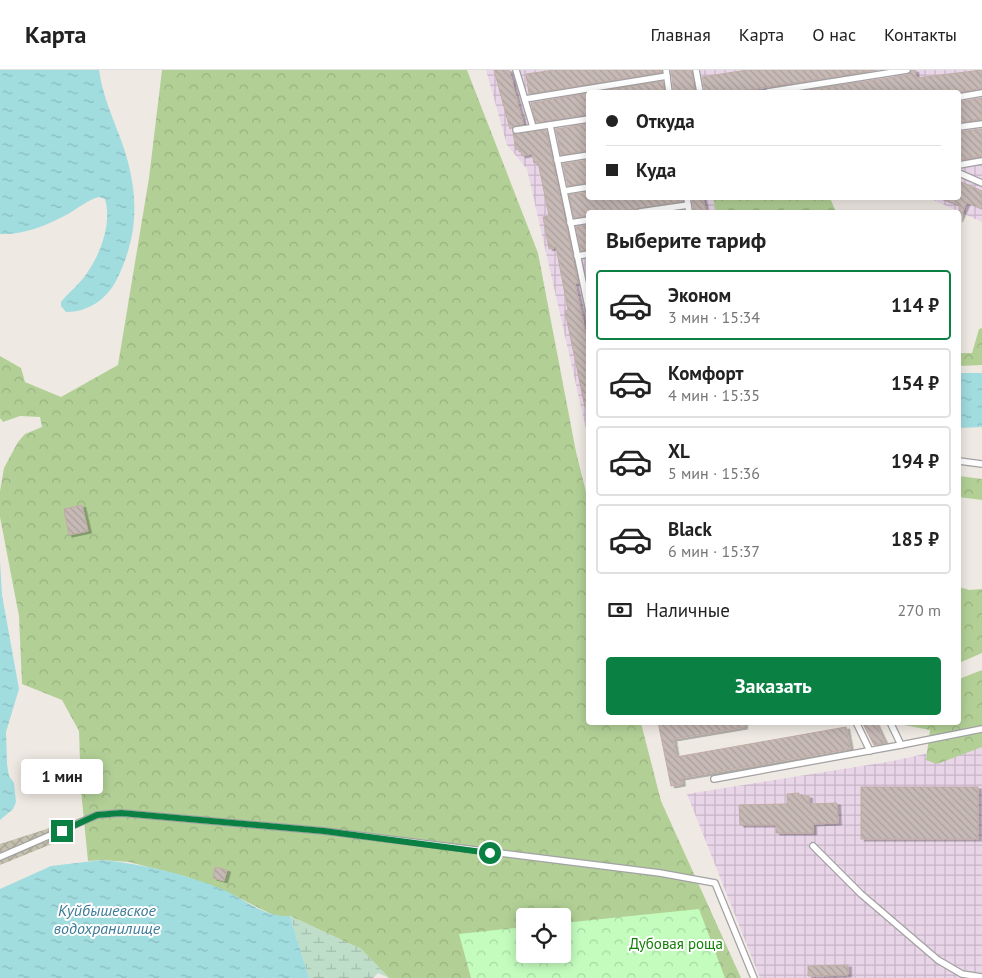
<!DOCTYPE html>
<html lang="ru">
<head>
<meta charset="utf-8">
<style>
  :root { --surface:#fff; --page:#f2f2f2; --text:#222; --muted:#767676; --line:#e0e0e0; --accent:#0b8043 }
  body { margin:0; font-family:"PT Sans",sans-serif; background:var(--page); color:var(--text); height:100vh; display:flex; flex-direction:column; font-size:19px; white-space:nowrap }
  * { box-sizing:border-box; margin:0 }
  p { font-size:16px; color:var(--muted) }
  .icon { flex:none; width:28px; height:28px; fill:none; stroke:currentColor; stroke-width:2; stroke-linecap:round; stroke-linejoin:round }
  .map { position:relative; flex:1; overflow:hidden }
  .panel { position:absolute; left:586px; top:140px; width:375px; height:515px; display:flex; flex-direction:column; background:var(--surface); border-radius:5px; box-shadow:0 2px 12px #0003 }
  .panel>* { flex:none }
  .banner { position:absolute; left:586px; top:20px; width:375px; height:110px; border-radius:5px; box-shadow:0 2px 12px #0003; display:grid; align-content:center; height:110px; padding:0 20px; background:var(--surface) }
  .controls { position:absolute; left:516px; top:838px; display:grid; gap:10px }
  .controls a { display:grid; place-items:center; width:55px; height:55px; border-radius:5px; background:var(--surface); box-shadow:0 2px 12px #0003; font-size:25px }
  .end { position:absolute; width:22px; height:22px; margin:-11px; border:6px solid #0b8043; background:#fff; box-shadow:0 0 0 2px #fff }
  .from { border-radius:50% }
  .bubble { position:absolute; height:35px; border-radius:5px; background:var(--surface); box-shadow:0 2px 12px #0003; font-size:16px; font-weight:700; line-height:35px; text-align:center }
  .banner b { display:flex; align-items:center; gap:18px; height:48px; font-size:19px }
  .banner b+b { border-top:1px solid var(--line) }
  .banner i { width:12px; height:12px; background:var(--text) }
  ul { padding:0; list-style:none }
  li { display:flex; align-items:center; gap:15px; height:70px; margin:0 10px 8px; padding:0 10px; border:2px solid var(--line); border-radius:5px }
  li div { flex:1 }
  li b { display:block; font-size:19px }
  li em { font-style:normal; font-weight:700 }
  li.on { border-color:var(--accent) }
  li>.icon { width:45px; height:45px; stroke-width:1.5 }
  h2 { padding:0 20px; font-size:22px; line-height:60px }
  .pay { display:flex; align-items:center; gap:12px; height:55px; padding:0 20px; font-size:19px }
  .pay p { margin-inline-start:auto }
  .primary-button { display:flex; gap:10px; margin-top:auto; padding:10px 20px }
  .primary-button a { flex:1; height:58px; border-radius:5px; background:var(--accent); color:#fff; font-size:20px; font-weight:700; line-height:58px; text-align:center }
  header { display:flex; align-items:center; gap:30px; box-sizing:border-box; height:70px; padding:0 25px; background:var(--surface); border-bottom:1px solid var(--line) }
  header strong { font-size:24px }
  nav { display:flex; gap:28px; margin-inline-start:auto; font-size:18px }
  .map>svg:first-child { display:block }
  .industrial { fill:url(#industrial-grid) }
  .construction { fill:url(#construction-cross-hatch) }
  .forest { fill:url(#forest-crowns); fill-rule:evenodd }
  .wetland { fill:url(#wetland-marsh) }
  .park { fill:url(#park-crowns) }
  .water { fill:url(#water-ripples) }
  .building { fill:url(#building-back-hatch); stroke:#c1aca5; filter:url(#shadow) }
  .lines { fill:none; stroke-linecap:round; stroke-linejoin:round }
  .service-casing { stroke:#a2a2a2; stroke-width:8 }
  .service { stroke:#fff; stroke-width:5.5 }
  .route { stroke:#0b8043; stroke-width:6 }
  .labels { text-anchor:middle; stroke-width:4; stroke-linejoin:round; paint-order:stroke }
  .park-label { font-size:15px; fill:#138007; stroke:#fff }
  .water-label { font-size:16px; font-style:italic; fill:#3e7c99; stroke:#fff }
</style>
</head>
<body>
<header>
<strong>Карта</strong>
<nav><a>Главная</a><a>Карта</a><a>О нас</a><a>Контакты</a></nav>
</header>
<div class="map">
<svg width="982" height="908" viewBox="0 0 982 908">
  <defs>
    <pattern id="industrial-grid" width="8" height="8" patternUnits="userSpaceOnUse" patternTransform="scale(1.25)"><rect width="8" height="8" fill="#e9d5e8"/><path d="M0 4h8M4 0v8" fill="none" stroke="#c7b6c7"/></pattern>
    <pattern id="construction-cross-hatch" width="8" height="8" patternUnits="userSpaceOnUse" patternTransform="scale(1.25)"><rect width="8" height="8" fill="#c4c0ae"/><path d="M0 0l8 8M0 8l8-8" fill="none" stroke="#a8a595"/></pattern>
    <pattern id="forest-crowns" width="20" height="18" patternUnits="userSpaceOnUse" patternTransform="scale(1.25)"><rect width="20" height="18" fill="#b2d096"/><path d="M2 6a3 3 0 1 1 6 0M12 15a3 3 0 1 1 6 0" fill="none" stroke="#99b281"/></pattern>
    <pattern id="wetland-marsh" width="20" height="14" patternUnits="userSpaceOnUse" patternTransform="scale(1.25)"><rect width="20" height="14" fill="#bfdeca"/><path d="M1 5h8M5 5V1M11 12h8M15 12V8" fill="none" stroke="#a4bead"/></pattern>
    <pattern id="park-crowns" width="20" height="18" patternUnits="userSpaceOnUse" patternTransform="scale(1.25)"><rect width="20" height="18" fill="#c4fcbe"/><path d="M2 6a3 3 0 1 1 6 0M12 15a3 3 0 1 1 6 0" fill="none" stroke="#a8d8a3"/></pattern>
    <pattern id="water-ripples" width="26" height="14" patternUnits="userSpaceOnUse" patternTransform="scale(1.25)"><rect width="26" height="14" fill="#a1dcdf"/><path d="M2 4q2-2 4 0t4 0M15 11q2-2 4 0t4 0" fill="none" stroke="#8abcbf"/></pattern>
    <pattern id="building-back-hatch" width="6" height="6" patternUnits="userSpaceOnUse" patternTransform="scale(1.25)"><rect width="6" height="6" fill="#c7bab6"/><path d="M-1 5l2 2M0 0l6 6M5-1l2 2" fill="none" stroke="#aa9f9c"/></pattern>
    <filter id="shadow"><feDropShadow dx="3.5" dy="2" stdDeviation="0" flood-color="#0004"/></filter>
  </defs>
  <rect width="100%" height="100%" fill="#efe9e3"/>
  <g class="industrial">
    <polygon points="486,0 982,0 982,152 929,128 959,128 959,22 589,22 589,128 713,128 716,142 589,142 589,372 527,99 507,75"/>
    <polygon points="982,671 982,908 760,908 687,724 893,691"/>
  </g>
  <polygon class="construction" points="59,755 64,769 0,795 0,774"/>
  <g class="forest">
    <path d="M162,0h305l71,183 38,199 13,52v218l52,1 20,78 80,177h-352l-28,-29 -71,-33 -13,1 -54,-27 -39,-14 -55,-14 -27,-2 -14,1 -7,-71 -2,-59 -17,-31 -40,-16 -3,-68 -19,-99v-26l4,-23 14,-26 7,-8 17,-7 -2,-10 -20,-1 -17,6 -3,-4v-62l21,12 4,14 36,15 57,-32 31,-187zM525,846h37v38h-37z"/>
    <polygon points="713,128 830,128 836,142 716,142"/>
    <polygon points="982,258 982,295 959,296 959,283 972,283 979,259"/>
    <polygon points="959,406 982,409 982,430 959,427"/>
    <polygon points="959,517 969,520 982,519 982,583 959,593"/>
    <polygon points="982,600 982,677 937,694 926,690 930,660 904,655 902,653 959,652 959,609"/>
  </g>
  <polygon class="wetland" points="290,846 361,879 389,908 378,903 373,908 309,908"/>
  <polygon class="park" points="699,839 725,908 471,908 459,864 525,857 525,884 562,884 563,853"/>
  <g class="water">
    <path d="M0,0h99c3,22 11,41 19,62 20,51 24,96 -1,147 -10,20 -28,33 -51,33l-5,-6v-4c8,-10 19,-18 26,-29 14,-20 25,-50 18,-74l-6,-2c-11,3 -21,11 -31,17 -20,11 -44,21 -68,20z"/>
    <polygon points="959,303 982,303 982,357 959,358"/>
    <polygon points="0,491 2,525 19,619 6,662 7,694 9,706 14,713 16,732 13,739 0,750"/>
    <path d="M102,790c41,4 84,14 122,30 21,10 42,28 66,26l19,62h-309v-89l51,-23z"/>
  </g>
  <g class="building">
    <polygon points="494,0 509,0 523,54 515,56 510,59"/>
    <polygon points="555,0 661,0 662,2 529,24 526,4"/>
    <polygon points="671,0 691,0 695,22 674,22"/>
    <polygon points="747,0 877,0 736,22 705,22 702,7"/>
    <polygon points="912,0 915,0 916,8 982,0 982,18 958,22 795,22 908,5"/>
    <polygon points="663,11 664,22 594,22"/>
    <polygon points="589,23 589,44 536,52 531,33"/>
    <polygon points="982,28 982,49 959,52 959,32"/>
    <polygon points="589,54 589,80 561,85 556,59"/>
    <polygon points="982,59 982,86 959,90 959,62"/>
    <polygon points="546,60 578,213 575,214 589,280 589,336 585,337 565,241 568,240 556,177 549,179 543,147 549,146 538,92 534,93 532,84 522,86 520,79 516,80 513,63"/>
    <polygon points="589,90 589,112 568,116 563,94"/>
    <polygon points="959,111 982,121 982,139 967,132 959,150 959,135 940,128 959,128"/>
    <polygon points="589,122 589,128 682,128 683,131 617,142 589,142 589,145 574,148 569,125"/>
    <polygon points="692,128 703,128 706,142 694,142"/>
    <polygon points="589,155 589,179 581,181 576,157"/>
    <polygon points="82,435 88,461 69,465 64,439"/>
    <polygon points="658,652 744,652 744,657 673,669 676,687 846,657 850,679 681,708 682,714 671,716"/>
    <polygon points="862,652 875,652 885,673 874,675"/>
    <rect x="861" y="717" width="117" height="52"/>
    <polygon points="799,723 799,726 809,726 809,734 837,733 838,753 813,754 813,763 776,763 776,755 740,755 739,735 787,734 787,724"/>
    <polygon points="215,797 227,800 224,811 213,808"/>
    <polygon points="848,895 848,905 808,906 808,896"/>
  </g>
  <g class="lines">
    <g class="service-casing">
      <g id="service">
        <polyline points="516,0 533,57"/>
        <polyline points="666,0 669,22"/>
        <polyline points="696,0 700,22"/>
        <polyline points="768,22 907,0"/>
        <polyline points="959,27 982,23"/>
        <polyline points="525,29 667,6"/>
        <polyline points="550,55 589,241"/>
        <polyline points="959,57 982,54"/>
        <polyline points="516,60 589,49"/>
        <polyline points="557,90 589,85"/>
        <polyline points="959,95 982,91"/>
        <polyline points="959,103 982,113"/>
        <polyline points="564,121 589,117"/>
        <polyline points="687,128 689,142"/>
        <polyline points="640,142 688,135"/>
        <polyline points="570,153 589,150"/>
        <polyline points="577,186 589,184"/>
        <polyline points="959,391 982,394"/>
        <polyline points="856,652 870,681"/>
        <polyline points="890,652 901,675 982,659"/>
        <polyline points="714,709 901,675"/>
        <polyline points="813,776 861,824 938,890 962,904 982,907"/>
        <polyline points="0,787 97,745 121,743 324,761 660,803 715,813 754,908"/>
      </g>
    </g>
    <use href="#service" class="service"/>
  </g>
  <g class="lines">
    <polyline class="route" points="62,761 97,745 121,743 324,761 490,783"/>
  </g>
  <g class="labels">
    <g class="park-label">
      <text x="676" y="879">Дубовая роща</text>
    </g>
    <g class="water-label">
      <text x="107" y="846">Куйбышевское<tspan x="107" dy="18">водохранилище</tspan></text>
    </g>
  </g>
</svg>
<div class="controls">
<a><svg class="icon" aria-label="locate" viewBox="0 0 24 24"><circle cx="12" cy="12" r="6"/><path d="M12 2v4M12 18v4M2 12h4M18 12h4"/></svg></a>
</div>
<i class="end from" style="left:490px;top:783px"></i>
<i class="end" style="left:62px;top:761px"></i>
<div class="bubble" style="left:21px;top:689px;width:82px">1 мин</div>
<div class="banner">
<b><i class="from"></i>Откуда</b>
<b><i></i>Куда</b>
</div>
<section class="panel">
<h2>Выберите тариф</h2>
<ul>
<li class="on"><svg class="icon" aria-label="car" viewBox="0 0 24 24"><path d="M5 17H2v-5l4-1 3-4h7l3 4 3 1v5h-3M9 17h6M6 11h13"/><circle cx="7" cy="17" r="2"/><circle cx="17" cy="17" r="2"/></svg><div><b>Эконом</b><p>3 мин · 15:34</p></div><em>114 ₽</em></li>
<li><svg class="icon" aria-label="car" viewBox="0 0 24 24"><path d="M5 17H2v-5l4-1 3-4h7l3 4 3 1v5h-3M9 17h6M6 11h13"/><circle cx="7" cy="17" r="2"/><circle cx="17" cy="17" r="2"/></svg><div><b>Комфорт</b><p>4 мин · 15:35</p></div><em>154 ₽</em></li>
<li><svg class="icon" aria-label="car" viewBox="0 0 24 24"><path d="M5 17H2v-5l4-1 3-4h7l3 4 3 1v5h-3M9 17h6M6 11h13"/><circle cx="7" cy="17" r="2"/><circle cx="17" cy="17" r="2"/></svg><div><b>XL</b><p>5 мин · 15:36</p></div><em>194 ₽</em></li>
<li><svg class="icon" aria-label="car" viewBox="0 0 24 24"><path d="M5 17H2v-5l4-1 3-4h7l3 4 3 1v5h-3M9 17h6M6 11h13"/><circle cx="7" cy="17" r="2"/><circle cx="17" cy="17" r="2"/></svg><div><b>Black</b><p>6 мин · 15:37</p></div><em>185 ₽</em></li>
</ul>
<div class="pay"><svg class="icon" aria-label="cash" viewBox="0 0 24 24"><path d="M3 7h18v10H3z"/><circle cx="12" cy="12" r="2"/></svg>Наличные<p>270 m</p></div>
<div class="primary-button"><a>Заказать</a></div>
</section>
</div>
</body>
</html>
